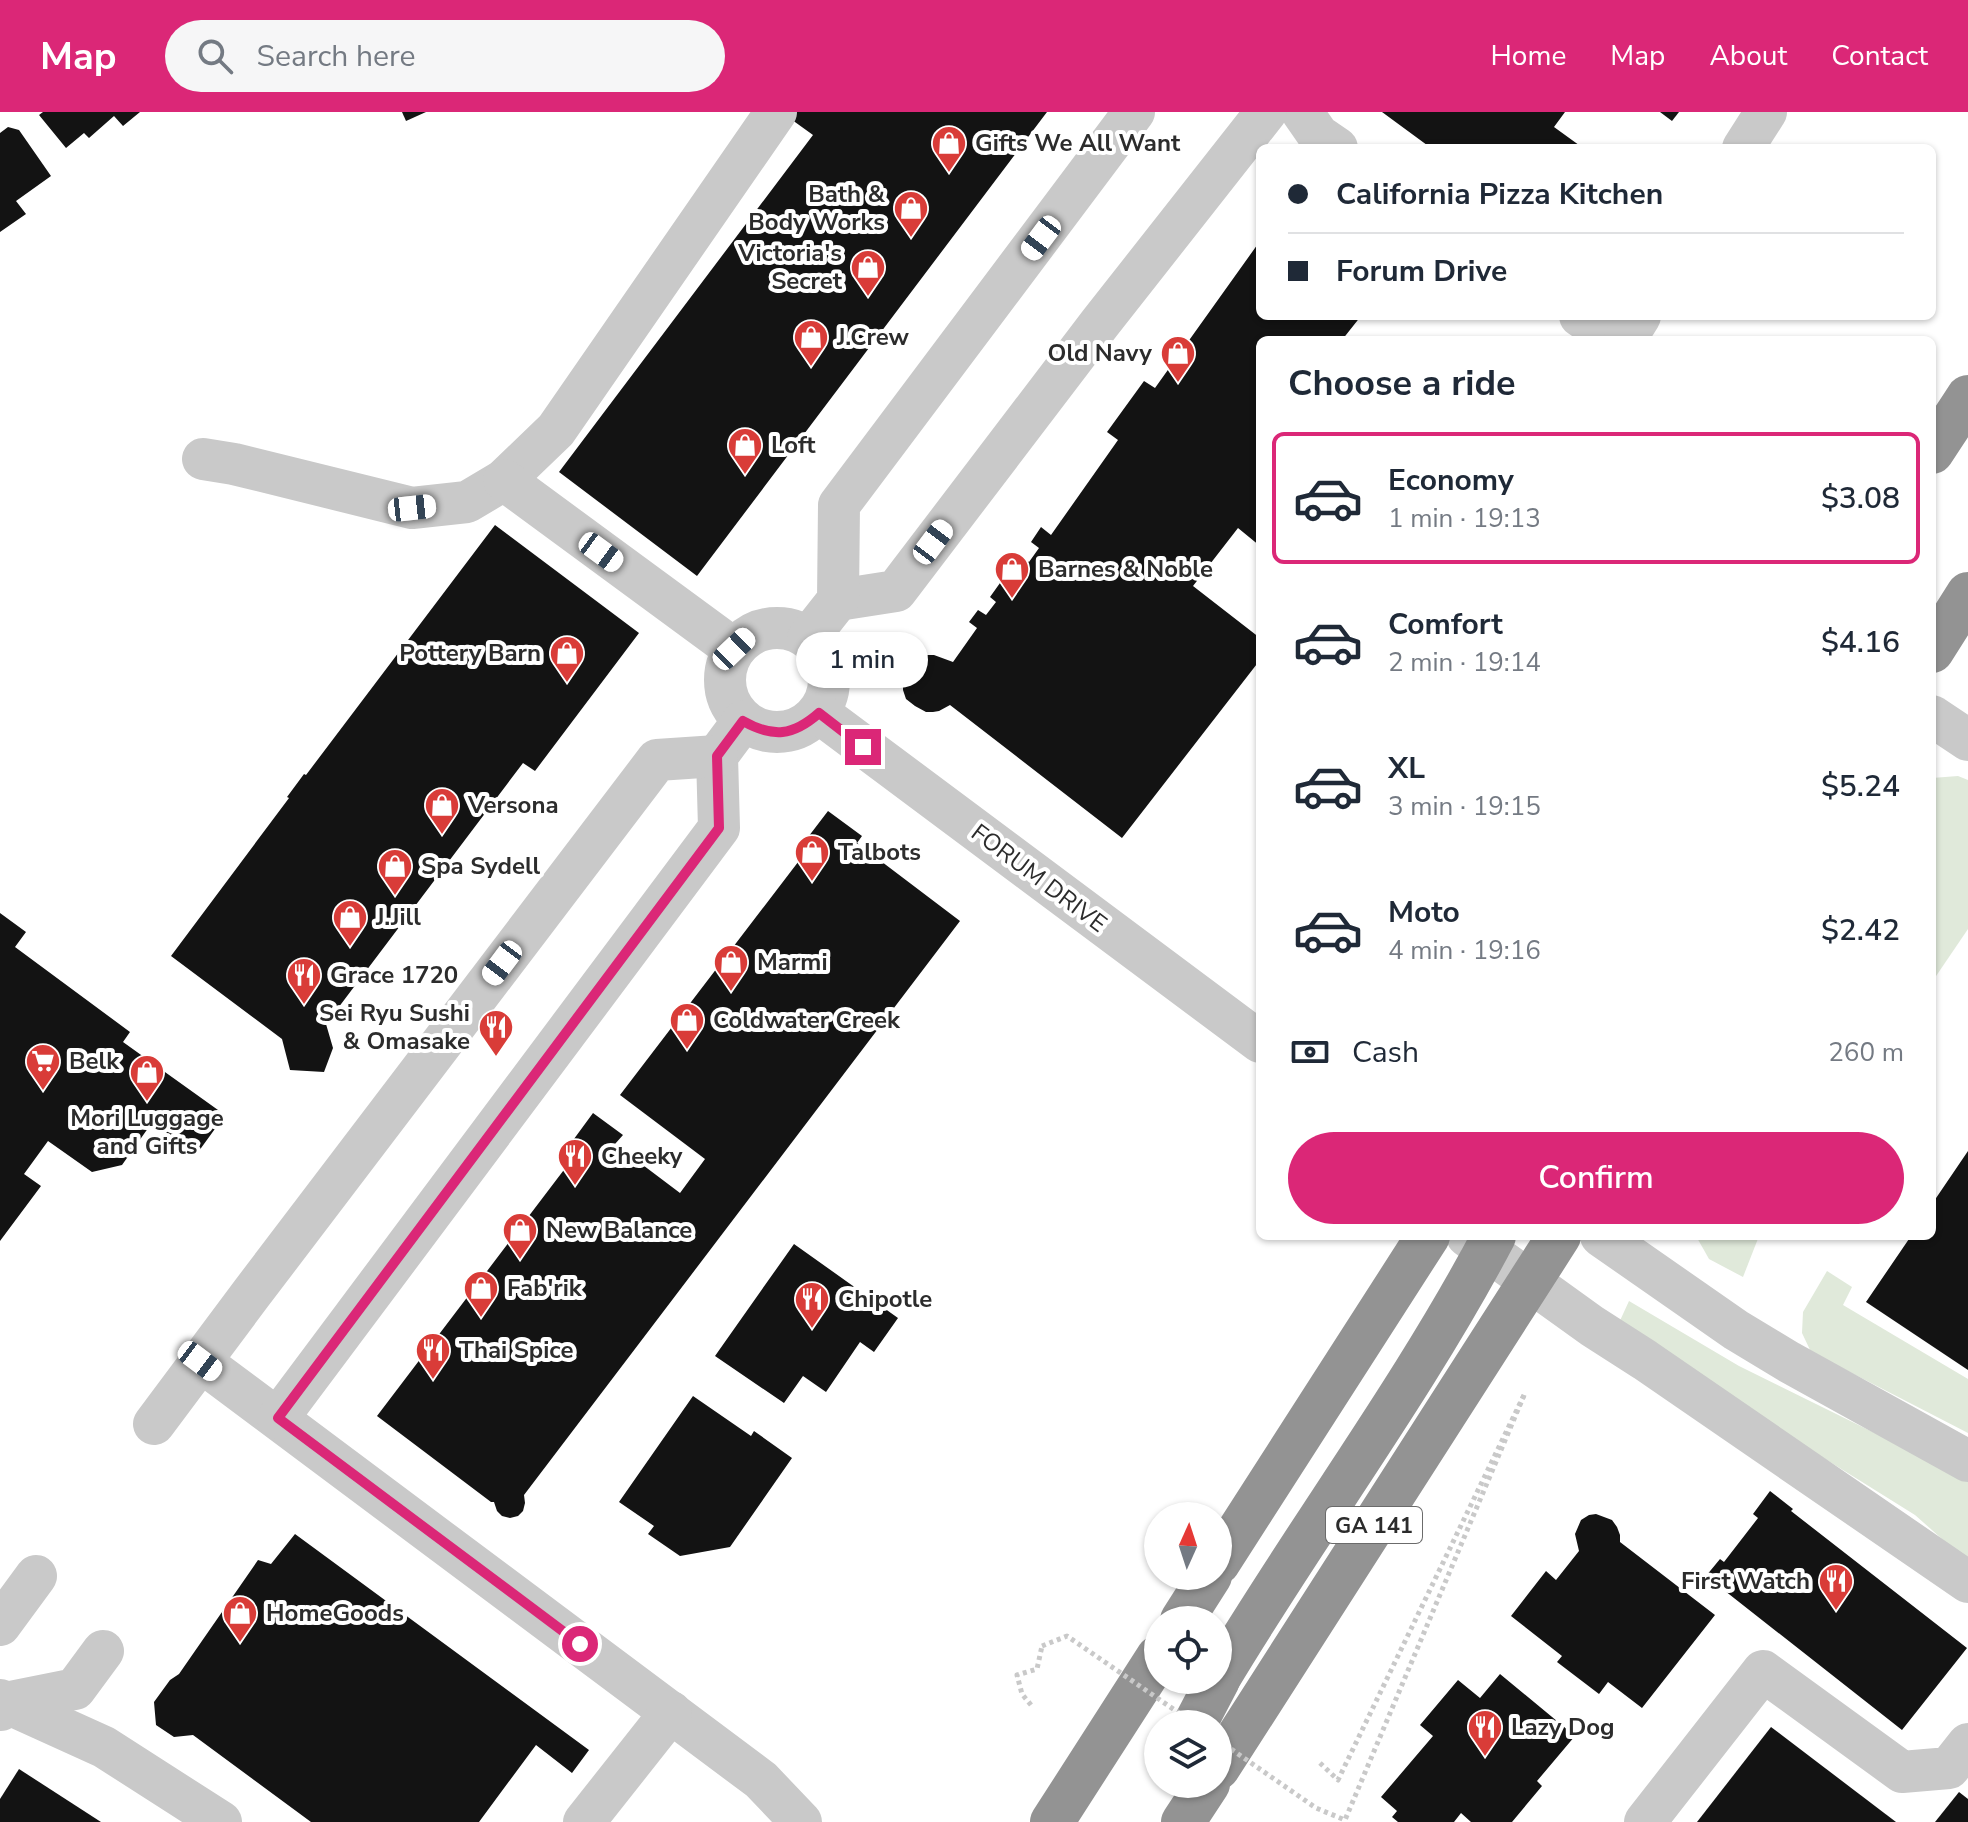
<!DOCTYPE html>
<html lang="en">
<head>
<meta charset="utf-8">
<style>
  :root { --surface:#fff; --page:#f6f6f7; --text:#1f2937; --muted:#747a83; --line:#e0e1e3; --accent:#db2777 }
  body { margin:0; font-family:"Nunito Sans",sans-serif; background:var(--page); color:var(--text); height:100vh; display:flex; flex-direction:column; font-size:30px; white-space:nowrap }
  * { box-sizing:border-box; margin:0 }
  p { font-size:26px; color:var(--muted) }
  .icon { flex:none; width:44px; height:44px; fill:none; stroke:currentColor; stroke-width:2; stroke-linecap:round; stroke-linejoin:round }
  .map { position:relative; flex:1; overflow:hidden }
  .drawer { position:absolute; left:1256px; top:224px; width:680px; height:904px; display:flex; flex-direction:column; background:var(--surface); border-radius:12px; box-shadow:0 2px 6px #0004 }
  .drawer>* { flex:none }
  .banner { position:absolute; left:1256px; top:32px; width:680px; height:176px; border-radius:12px; box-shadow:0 2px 6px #0004; display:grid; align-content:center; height:176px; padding:0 32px; background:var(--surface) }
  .needle { width:52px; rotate:3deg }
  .controls { position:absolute; left:1144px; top:1390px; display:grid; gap:16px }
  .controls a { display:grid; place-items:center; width:88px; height:88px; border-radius:50%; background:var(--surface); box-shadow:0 2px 6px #0004; font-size:40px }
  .end { position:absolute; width:36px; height:36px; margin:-18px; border:10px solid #db2777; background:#fff; box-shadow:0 0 0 4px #fff }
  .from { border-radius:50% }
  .bubble { position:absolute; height:56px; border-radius:28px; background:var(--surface); box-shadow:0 2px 6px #0004; font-size:26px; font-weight:600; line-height:56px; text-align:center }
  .car { position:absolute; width:24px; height:48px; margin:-24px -12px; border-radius:10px; box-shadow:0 0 6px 2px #0007; background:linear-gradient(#fff 24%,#345 0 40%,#fff 0 76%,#345 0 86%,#fff 0) }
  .banner b { display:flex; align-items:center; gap:28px; height:76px; font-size:30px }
  .banner b+b { border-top:2px solid var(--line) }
  .banner i { width:20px; height:20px; background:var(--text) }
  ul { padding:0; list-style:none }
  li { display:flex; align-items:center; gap:24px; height:132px; margin:0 16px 12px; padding:0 16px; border:4px solid transparent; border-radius:12px }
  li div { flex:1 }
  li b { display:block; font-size:30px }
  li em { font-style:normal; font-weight:600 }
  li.active { border-color:var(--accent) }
  li>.icon { width:72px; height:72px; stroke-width:1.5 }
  h2 { padding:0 32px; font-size:36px; line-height:96px }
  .pay { display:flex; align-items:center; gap:20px; height:88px; padding:0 32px; font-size:30px }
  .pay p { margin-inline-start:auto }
  .cta { display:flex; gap:16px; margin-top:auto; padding:16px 32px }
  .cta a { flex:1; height:92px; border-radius:48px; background:var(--accent); color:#fff; font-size:32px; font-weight:600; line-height:92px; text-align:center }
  header { display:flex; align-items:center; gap:48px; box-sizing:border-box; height:112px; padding:0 40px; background:var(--accent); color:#fff }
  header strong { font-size:38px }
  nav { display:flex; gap:44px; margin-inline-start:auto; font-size:28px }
  .search { width:560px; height:72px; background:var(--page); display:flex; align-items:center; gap:20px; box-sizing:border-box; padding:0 28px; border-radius:44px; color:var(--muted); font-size:30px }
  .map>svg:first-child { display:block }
  .green { fill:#e0e9da }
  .building { fill:#131313 }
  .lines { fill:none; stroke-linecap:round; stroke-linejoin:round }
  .path { stroke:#c9c9c9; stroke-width:5; stroke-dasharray:4 4; stroke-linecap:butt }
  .minor { stroke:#c9c9c9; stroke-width:42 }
  .highway { stroke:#939393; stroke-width:44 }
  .path-bridge { stroke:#c9c9c9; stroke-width:5; stroke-dasharray:4 4; stroke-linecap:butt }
  .route { stroke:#db2777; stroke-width:10 }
  .labels { text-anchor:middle; stroke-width:8; stroke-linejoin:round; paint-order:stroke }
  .shield { fill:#fff; stroke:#6b6b6b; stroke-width:2 }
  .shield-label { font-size:22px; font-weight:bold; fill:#2c2c2c }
  .poi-label { font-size:24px; font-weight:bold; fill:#2c2c2c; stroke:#fff; text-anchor:start }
  .street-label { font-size:24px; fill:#2c2c2c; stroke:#fff }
</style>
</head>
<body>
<header>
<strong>Map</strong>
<div class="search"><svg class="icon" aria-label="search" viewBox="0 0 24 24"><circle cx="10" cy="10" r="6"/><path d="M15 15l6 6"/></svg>Search here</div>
<nav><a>Home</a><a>Map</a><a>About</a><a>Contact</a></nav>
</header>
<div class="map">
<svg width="1968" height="1710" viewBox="0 0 1968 1710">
  <rect width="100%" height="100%" fill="#fff"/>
  <g class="green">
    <polygon points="1958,664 1968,668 1968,817 1932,870 1932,666"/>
    <polygon points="1696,1124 1759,1124 1743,1165 1709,1147"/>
    <polygon points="1827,1159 1852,1175 1843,1193 1968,1267 1968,1321 1811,1240 1802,1221 1803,1200"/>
    <polygon points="1629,1189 1739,1254 1968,1367 1968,1450 1915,1403 1739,1293 1618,1213"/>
  </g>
  <g class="building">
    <polygon points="43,0 140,0 123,14 114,4 89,26 84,21 66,36 39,3"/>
    <polygon points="402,0 426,0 406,9"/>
    <polygon points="792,0 1047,0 697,464 559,360 813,23 788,5"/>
    <polygon points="1382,0 1565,0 1554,15 1583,36 1431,36"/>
    <polygon points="1660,0 1679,0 1672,9"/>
    <polygon points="8,15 19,18 51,64 16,89 26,102 0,120 0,21"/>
    <polygon points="1260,129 1260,204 1361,204 1342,228 1260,228 1260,434 1238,416 1193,474 1260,526 1260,548 1122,726 950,593 939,599 933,600 926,600 915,594 906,587 903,578 903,564 905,558 911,550 925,543 934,543 953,550 977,516 969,510 978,498 986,503 996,490 990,485 1000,471 1009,477 1019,463 1011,457 1020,444 1029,450 1039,436 1031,430 1041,415 1051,423 1118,328 1107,320 1144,269 1155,276"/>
    <polygon points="495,413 639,521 535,659 523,651 326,912 333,936 324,960 290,958 282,927 171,844 289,686 287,685 304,662 306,663"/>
    <polygon points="828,699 862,724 857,731 960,809 524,1383 525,1391 523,1399 518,1404 510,1406 502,1404 497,1399 494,1390 491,1390 377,1304 579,1038 571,1031 593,1001 623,1023 615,1032 680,1081 705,1047 620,983 808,737 802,733"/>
    <polygon points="0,801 26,820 15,835 130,920 123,930 225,1003 196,1043 151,1012 122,1053 92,1060 48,1029 24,1062 41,1074 0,1129"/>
    <polygon points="1968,1039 1968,1258 1866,1190 1911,1124 1932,1124 1932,1092"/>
    <polygon points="794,1132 898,1206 874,1240 860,1230 826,1280 803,1264 784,1291 715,1244"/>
    <polygon points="693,1284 751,1324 754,1319 792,1346 730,1435 680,1444 648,1422 654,1414 619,1390"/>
    <polygon points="1770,1379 1793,1397 1791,1399 1967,1536 1902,1618 1706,1464 1720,1447 1724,1450 1758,1406 1753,1402"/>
    <polygon points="1596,1402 1612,1408 1617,1415 1620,1423 1620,1430 1715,1503 1642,1596 1608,1570 1599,1582 1557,1550 1562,1544 1511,1504 1546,1459 1556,1468 1579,1439 1575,1422 1581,1408 1589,1403"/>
    <polygon points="295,1422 589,1638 572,1661 536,1633 479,1710 311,1710 193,1623 174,1625 156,1613 154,1590 170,1568 179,1562 258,1448 271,1452"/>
    <polygon points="1500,1562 1575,1624 1537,1669 1542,1674 1512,1710 1471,1710 1461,1701 1454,1710 1398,1710 1392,1705 1397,1699 1381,1685 1433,1624 1420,1613 1458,1568 1480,1586"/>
    <polygon points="1771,1615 1896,1710 1697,1710"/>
    <polygon points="19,1657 101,1710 0,1710 0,1687"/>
    <polygon points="1959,1680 1968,1687 1968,1710 1935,1710"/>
  </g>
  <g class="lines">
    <g class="path">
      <polyline points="1031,1593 1022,1582 1017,1563 1037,1557 1042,1534"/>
      <polyline points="1320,1651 1338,1668 1525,1281"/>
    </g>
    <g class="minor">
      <polyline points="1302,0 1318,23 1337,36"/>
      <polyline points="1743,36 1766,0"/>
      <polyline points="1580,204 1615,228"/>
      <polyline points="1625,228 1640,204"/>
      <polyline points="203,347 234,352 412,396 467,390 504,368 556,318 776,0"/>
      <polyline points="504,368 734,537"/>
      <polyline points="838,488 896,479 1100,211 1266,0"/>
      <circle cx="777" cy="568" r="52"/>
      <polyline points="808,526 838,488 839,393 1134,0"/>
      <polyline points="819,601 1260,930"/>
      <polyline points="1932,604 1968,628"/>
      <polyline points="1467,1124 1592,1214 1645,1248 1968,1470"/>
      <polyline points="1601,1124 1736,1218 1789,1250 1968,1349"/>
      <polyline points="200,1249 761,1668 801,1710"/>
      <polyline points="278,1306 719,716 717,644 743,609"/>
      <polyline points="154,1312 251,1182 657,648 717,644"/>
      <polyline points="0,1513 36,1464"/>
      <polyline points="0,1588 104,1635 221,1710"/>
      <polyline points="1,1598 5,1591 75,1577 103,1539"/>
      <polyline points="584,1710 671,1600"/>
      <polyline points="1645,1710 1763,1559 1902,1660 1949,1656 1968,1632"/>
    </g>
    <g class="highway">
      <polyline points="1932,340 1968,285"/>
      <polyline points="1932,539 1968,482"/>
      <polyline points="1218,1451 1428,1124"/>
      <polyline points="1182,1508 1210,1464"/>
      <path d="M1218,1567c89,-149 195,-289 276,-443"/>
      <polyline points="1195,1612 1218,1568"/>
      <polyline points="1218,1656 1559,1124"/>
      <polyline points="1052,1710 1158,1545"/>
      <polyline points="1183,1710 1208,1672"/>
    </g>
    <g class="path-bridge">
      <polyline points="1042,1534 1067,1524 1195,1612"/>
      <polyline points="1218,1628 1316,1696 1345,1708 1525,1281"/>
    </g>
  </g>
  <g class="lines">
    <path class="route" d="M580,1532l-302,-226 441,-590 -2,-72 26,-35c30,17 50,15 76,-8l44,34"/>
  </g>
  <defs>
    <g id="shop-pin" transform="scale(1.8)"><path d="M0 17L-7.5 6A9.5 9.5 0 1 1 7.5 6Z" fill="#d93c38" stroke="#fff"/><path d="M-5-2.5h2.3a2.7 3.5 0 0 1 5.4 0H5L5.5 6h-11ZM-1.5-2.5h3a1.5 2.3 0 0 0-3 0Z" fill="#fff"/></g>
    <g id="restaurant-pin" transform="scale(1.8)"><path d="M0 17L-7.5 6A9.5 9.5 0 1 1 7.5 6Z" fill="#d93c38" stroke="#fff"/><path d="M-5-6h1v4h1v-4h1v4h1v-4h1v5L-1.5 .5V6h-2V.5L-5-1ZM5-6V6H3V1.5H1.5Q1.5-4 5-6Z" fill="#fff"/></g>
    <g id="supermarket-pin" transform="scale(1.8)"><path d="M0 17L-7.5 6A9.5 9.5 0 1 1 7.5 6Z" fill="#d93c38" stroke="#fff"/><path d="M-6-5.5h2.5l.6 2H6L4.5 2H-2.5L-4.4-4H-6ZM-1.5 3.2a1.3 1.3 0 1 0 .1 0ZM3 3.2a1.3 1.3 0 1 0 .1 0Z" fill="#fff"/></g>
  </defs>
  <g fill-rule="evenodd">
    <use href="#shop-pin" x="949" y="31"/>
    <use href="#shop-pin" x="911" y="96"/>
    <use href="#shop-pin" x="868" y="155"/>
    <use href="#shop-pin" x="811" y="225"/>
    <use href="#shop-pin" x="1178" y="241"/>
    <use href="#shop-pin" x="745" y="333"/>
    <use href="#shop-pin" x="1012" y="457"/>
    <use href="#shop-pin" x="567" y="541"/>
    <use href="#shop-pin" x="442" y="693"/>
    <use href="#shop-pin" x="812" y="740"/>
    <use href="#shop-pin" x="395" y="754"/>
    <use href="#shop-pin" x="350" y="805"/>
    <use href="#shop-pin" x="731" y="850"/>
    <use href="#restaurant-pin" x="304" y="863"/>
    <use href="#shop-pin" x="687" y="908"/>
    <use href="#restaurant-pin" x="496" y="915"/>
    <use href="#supermarket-pin" x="43" y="949"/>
    <use href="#shop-pin" x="147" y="960"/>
    <use href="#restaurant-pin" x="575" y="1044"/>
    <use href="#shop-pin" x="520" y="1118"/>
    <use href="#shop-pin" x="481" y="1176"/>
    <use href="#restaurant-pin" x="812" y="1187"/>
    <use href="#restaurant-pin" x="433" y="1238"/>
    <use href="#restaurant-pin" x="1836" y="1469"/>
    <use href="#shop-pin" x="240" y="1501"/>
    <use href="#restaurant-pin" x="1485" y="1615"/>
  </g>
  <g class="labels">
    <rect class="shield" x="1326" y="1395" width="96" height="36" rx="6"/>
    <g class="shield-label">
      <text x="1374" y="1421">GA 141</text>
    </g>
    <g class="poi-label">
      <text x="975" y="39">Gifts We All Want</text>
      <text x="885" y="90" text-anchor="end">Bath &amp;<tspan x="885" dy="28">Body Works</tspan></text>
      <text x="842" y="149" text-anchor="end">Victoria's<tspan x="842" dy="28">Secret</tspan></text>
      <text x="837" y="233">J.Crew</text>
      <text x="1152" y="249" text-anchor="end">Old Navy</text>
      <text x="771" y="341">Loft</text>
      <text x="1038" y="465">Barnes &amp; Noble</text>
      <text x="541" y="549" text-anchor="end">Pottery Barn</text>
      <text x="468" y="701">Versona</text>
      <text x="838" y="748">Talbots</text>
      <text x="421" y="762">Spa Sydell</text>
      <text x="376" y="813">J.Jill</text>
      <text x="757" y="858">Marmi</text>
      <text x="330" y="871">Grace 1720</text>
      <text x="470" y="909" text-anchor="end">Sei Ryu Sushi<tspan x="470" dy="28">&amp; Omasake</tspan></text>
      <text x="713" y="916">Coldwater Creek</text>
      <text x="69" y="957">Belk</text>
      <text x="147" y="1014" text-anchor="middle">Mori Luggage<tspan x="147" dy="28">and Gifts</tspan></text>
      <text x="601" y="1052">Cheeky</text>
      <text x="546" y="1126">New Balance</text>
      <text x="507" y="1184">Fab'rik</text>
      <text x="838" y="1195">Chipotle</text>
      <text x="459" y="1246">Thai Spice</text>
      <text x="1810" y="1477" text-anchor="end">First Watch</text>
      <text x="266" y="1509">HomeGoods</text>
      <text x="1511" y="1623">Lazy Dog</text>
    </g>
    <g class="street-label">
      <text transform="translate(1039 766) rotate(37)" y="8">FORUM DRIVE</text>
    </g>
  </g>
</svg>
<div class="controls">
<a><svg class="needle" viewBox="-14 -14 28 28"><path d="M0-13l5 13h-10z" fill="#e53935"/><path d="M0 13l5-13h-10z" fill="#747a83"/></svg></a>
<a><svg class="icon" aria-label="locate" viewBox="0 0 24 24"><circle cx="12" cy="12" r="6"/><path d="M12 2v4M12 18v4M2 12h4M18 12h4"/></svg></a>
<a><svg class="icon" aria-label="layers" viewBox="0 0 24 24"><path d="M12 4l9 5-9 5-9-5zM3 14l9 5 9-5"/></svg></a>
</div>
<i class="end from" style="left:580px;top:1532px"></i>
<i class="end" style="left:863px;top:635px"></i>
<div class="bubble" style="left:796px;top:520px;width:132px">1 min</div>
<i class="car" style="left:1041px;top:126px;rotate:217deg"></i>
<i class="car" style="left:412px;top:396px;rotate:84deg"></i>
<i class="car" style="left:933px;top:430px;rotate:37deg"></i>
<i class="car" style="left:601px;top:440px;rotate:126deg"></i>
<i class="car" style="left:734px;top:537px;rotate:46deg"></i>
<i class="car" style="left:502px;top:851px;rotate:217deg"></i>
<i class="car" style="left:200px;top:1249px;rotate:127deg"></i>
<div class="banner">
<b><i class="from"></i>California Pizza Kitchen</b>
<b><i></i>Forum Drive</b>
</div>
<section class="drawer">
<h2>Choose a ride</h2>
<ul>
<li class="active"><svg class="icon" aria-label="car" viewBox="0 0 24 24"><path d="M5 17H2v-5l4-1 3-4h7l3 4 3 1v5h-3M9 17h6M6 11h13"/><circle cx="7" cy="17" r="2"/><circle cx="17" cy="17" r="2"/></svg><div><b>Economy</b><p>1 min · 19:13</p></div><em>$3.08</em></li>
<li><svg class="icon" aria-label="car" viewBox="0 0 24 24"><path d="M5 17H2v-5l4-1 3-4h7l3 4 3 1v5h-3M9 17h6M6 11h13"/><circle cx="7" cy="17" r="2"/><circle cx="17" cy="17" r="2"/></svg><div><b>Comfort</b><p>2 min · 19:14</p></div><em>$4.16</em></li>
<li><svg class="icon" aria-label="car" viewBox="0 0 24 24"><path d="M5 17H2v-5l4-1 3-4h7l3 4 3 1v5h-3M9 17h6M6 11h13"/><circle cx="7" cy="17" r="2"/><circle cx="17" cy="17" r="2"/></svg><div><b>XL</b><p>3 min · 19:15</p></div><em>$5.24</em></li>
<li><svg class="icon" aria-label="car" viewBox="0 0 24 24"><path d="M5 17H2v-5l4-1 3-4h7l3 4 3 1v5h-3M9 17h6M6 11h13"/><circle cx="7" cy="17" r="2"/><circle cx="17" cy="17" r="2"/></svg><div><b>Moto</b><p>4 min · 19:16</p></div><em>$2.42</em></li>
</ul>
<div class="pay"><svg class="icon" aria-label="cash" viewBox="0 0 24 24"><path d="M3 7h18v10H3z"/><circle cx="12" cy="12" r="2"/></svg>Cash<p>260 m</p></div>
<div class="cta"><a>Confirm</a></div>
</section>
</div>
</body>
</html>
